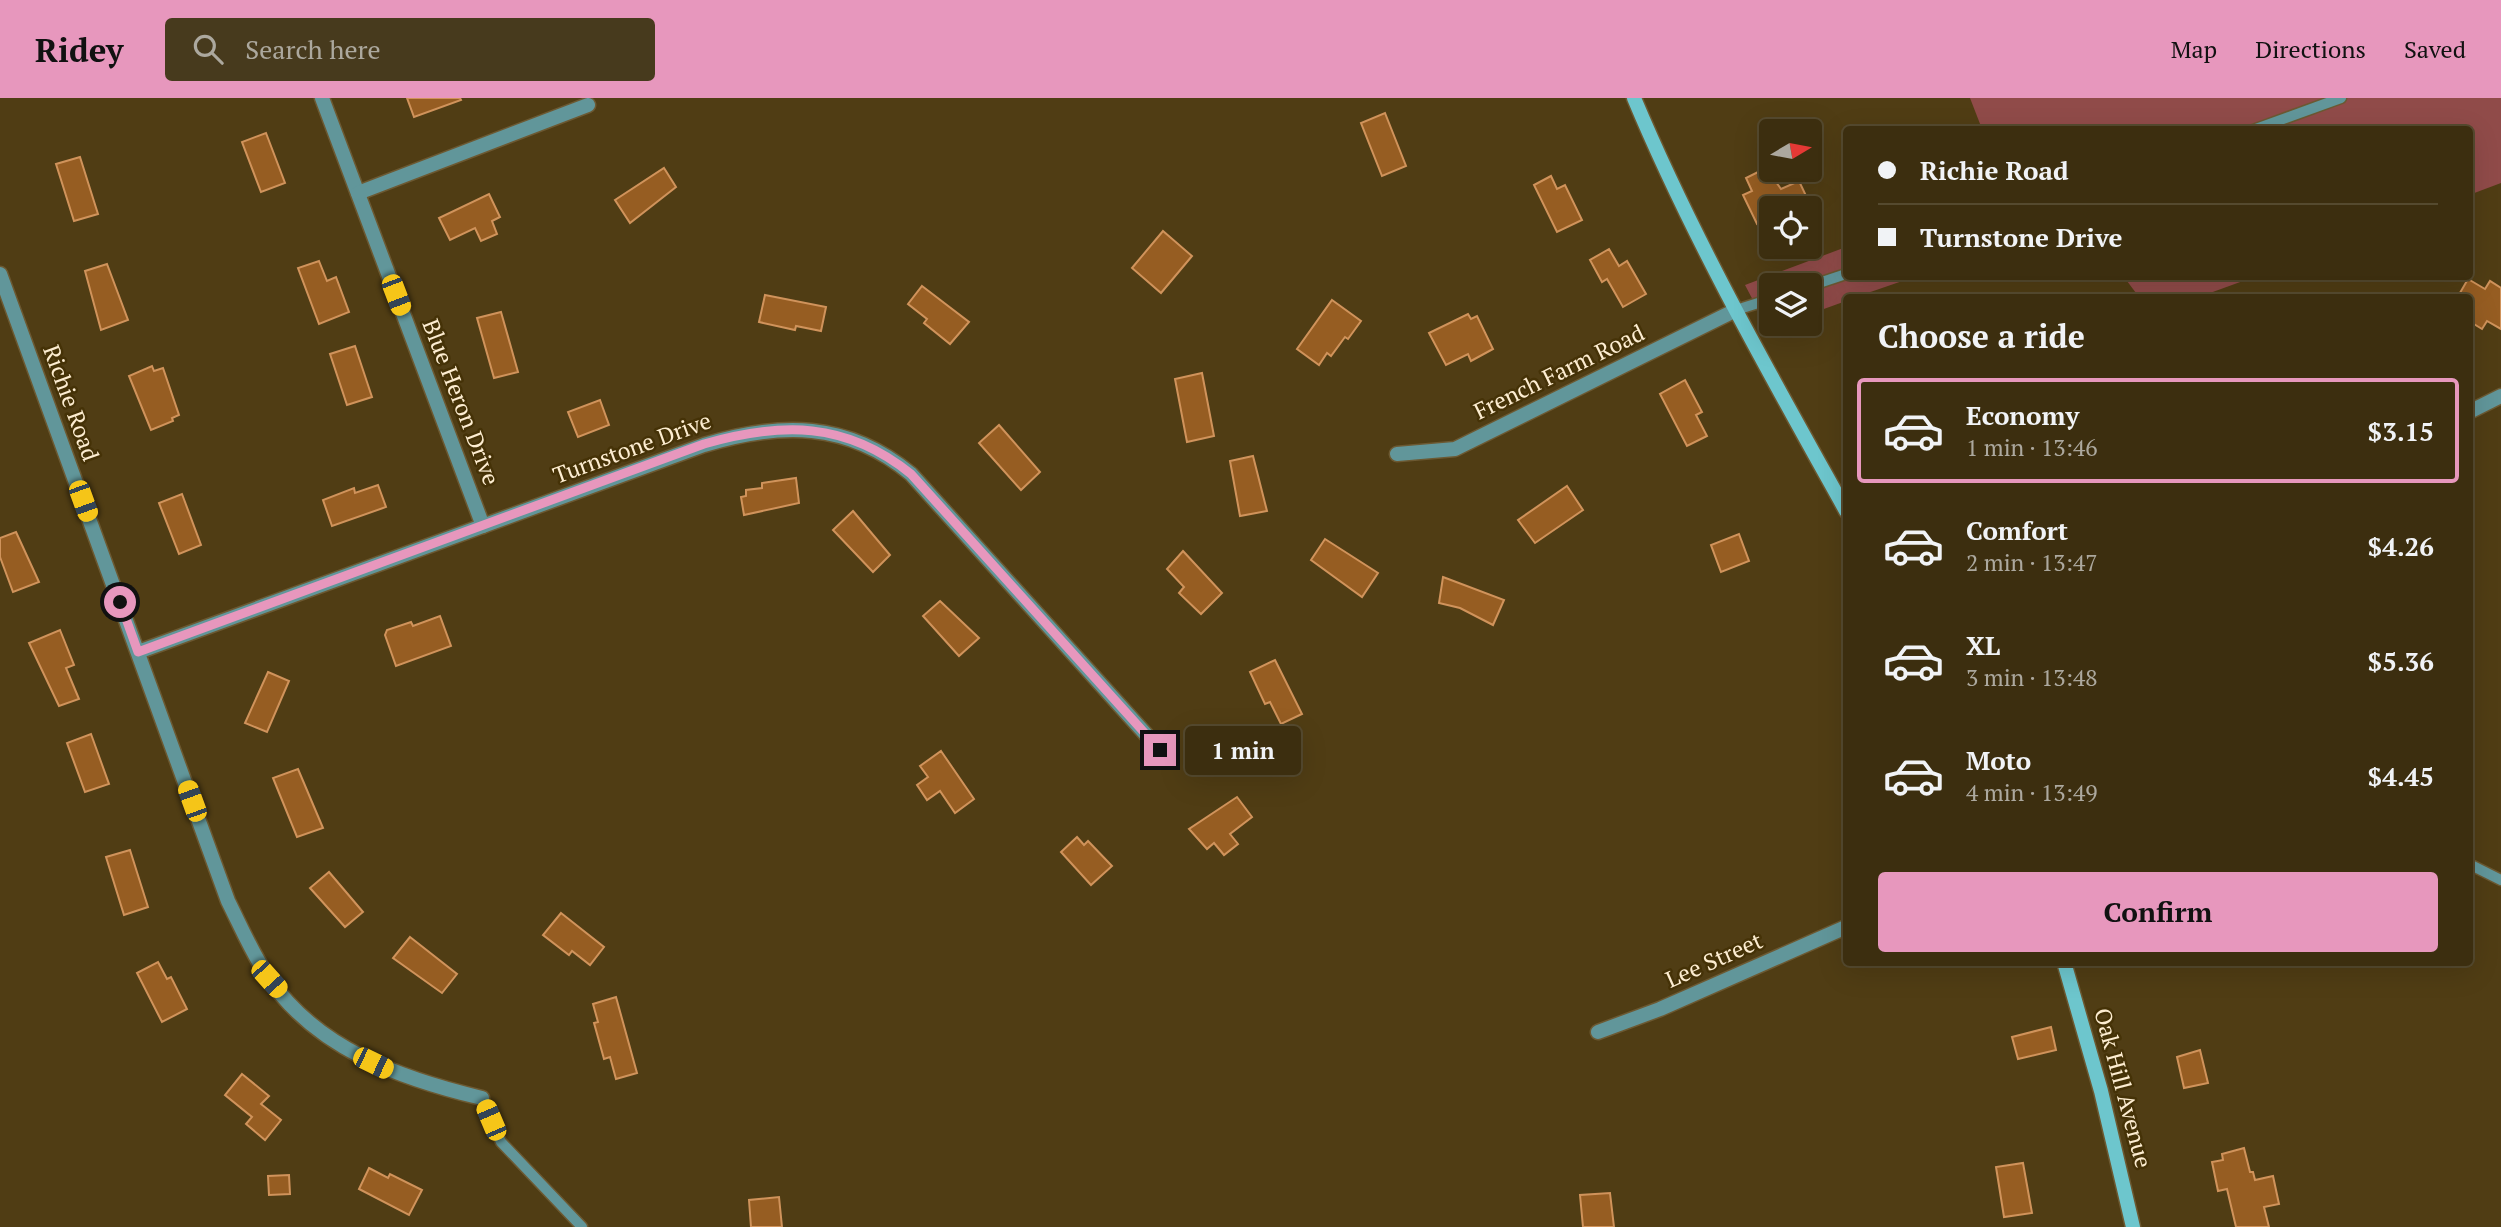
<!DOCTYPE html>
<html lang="en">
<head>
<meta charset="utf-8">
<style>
  :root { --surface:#3c2e0f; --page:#473a1d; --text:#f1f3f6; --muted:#aca89e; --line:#554a2f; --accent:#e797bd }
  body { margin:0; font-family:"PT Serif",serif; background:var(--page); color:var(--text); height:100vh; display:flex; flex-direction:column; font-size:26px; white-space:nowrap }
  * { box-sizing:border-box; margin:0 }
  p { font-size:23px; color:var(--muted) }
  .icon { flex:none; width:38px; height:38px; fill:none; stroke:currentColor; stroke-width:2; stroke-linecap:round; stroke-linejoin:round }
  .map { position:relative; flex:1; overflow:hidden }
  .panel { position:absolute; left:1843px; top:196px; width:630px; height:672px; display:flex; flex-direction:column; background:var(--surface); border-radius:7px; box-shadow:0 7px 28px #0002,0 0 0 2px var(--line) }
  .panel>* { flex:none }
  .top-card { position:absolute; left:1843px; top:28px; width:630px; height:154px; border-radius:7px; box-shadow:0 7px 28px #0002,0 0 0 2px var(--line); display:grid; align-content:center; height:154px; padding:0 35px; background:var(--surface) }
  .needle { width:46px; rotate:80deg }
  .tools { position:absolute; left:1759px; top:21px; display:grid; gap:14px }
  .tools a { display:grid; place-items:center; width:63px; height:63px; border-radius:7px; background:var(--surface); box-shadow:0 7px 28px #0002,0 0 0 2px var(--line); font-size:35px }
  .end { position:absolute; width:32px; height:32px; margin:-16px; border:9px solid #e797bd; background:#111; box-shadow:0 0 0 4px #111 }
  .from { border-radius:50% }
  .bubble { position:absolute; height:49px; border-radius:7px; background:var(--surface); box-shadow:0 7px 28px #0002,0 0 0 2px var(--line); font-size:23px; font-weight:700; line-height:49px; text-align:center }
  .car { position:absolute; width:21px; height:42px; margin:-21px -10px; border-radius:9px; box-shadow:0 0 5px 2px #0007; background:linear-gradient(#f5c518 24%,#345 0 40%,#f5c518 0 76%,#345 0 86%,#f5c518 0) }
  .top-card b { display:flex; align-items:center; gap:24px; height:66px; font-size:26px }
  .top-card b+b { border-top:2px solid var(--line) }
  .top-card i { width:18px; height:18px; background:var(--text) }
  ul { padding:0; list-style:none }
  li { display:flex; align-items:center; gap:21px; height:105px; margin:0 14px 10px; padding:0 21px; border:4px solid transparent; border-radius:7px }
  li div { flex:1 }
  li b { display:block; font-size:26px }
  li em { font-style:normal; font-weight:700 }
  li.selected { border-color:var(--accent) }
  li>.icon { width:63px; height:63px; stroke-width:1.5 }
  h2 { padding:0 35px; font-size:32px; line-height:84px }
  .primary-button { display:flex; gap:14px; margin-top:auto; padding:14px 35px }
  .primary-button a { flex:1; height:80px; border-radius:7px; background:var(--accent); color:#111; font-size:28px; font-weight:700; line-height:80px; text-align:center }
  header { display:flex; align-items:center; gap:42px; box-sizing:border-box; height:98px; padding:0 35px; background:var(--accent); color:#111 }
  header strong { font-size:33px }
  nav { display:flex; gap:38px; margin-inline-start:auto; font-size:24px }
  .search { width:490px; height:63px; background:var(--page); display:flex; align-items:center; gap:18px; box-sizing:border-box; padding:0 24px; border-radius:7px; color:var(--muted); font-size:26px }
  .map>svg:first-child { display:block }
  .green { fill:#904b49 }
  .building { fill:#965d22; stroke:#d0935b; stroke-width:2 }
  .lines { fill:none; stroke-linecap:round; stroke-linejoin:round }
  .service-casing { stroke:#6c5932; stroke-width:13 }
  .minor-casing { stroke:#6c5932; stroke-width:17 }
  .secondary-casing { stroke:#6c5932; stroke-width:17 }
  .service { stroke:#61969a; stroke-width:10 }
  .minor { stroke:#61969a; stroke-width:14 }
  .secondary { stroke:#6dc6cd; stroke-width:14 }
  .route { stroke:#e797bd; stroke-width:9 }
  .labels { text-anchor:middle; stroke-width:5; stroke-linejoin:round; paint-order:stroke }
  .street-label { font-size:23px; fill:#fdedd1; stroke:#453207 }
</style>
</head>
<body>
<header>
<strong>Ridey</strong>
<div class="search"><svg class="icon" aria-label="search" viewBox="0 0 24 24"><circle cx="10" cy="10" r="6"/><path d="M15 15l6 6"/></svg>Search here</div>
<nav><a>Map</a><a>Directions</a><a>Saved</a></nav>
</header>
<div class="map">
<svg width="2501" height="1129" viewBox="0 0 2501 1129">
  <rect width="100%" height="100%" fill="#503d14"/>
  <g class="green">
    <polygon points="1970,0 2501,0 2501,85 2469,97 2469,32 1982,31"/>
    <polygon points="1846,149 1846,178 1914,179 1856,199 1846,200 1846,203 1810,216 1810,187 1771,187 1771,226 1783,226 1768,231 1745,187"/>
    <polygon points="2124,179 2254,179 2199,199 2139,199"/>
  </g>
  <g class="building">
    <polygon points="407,0 460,0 461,2 414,19"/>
    <polygon points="1385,15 1406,68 1382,78 1361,25"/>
    <polygon points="266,35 285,85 261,94 242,44"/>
    <polygon points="80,59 98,116 74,123 56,66"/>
    <polygon points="664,70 676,89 630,125 615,102"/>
    <polygon points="1766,70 1781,91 1799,83 1808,102 1790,110 1771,110 1771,119 1757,126 1743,97 1752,93 1746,80"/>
    <polygon points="1551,78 1557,91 1565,87 1582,122 1557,134 1534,87"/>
    <polygon points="489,96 500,119 492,123 497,136 481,143 475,130 450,142 439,120"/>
    <polygon points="1163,133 1192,158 1161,195 1132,170"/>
    <polygon points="1609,151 1619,168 1627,163 1646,196 1623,209 1607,181 1602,184 1590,162"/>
    <polygon points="319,163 327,183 336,179 349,214 319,226 298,170"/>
    <polygon points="107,166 128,222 101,232 85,173"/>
    <polygon points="2468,181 2485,191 2490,183 2501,190 2501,231 2487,223 2482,231 2469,223 2469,200 2457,200"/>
    <polygon points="922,188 969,224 950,246 924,225 927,221 908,206"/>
    <polygon points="765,197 826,209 821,233 796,228 795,232 759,224"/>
    <polygon points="1332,202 1361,223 1348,241 1345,239 1331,258 1327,255 1319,267 1297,251"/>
    <polygon points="501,214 518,274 494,280 477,220"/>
    <polygon points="1468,216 1471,221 1477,218 1493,251 1471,263 1468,256 1446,267 1429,235"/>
    <polygon points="355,248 372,299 347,307 330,256"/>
    <polygon points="152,268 154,273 163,270 179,317 172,320 173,323 151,332 129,278"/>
    <polygon points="1202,275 1214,338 1187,344 1175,281"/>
    <polygon points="1685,282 1702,314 1696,317 1707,338 1687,348 1660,296"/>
    <polygon points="600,302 609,327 578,339 568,314"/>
    <polygon points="999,327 1040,374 1021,392 979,345"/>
    <polygon points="1253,358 1267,413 1240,418 1230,363"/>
    <polygon points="796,380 799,405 744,417 741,399 746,398 746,392 762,390 762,385"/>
    <polygon points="378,387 386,409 332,428 323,402 354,390 355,395"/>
    <polygon points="1567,388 1583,412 1535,445 1518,422"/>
    <polygon points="182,396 201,447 179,456 159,405"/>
    <polygon points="853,413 890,457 873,474 833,432"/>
    <polygon points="16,434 39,484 13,494 0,459 0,440"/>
    <polygon points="1739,436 1749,463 1721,474 1711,447"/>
    <polygon points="1325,441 1378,475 1362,499 1311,462"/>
    <polygon points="1183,453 1222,495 1201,516 1179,495 1184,489 1167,471"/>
    <polygon points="1443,479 1504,502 1493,527 1460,510 1439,505"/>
    <polygon points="940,503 979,540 959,558 923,518"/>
    <polygon points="440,518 451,548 396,568 385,537 387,532 411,524 413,528"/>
    <polygon points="60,532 74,567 66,570 79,601 59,608 29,545"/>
    <polygon points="1275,562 1302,616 1281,626 1270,604 1265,606 1250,574"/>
    <polygon points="268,574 289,583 267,634 245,625"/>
    <polygon points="91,636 109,686 85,694 67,645"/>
    <polygon points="941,653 974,701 955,715 940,693 927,702 917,687 928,679 920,668"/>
    <polygon points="298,671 323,730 297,739 273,680"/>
    <polygon points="1237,699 1252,719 1230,736 1238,746 1224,757 1214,745 1207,751 1189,731"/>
    <polygon points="1077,739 1084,747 1088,743 1112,768 1091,787 1061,754"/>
    <polygon points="130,752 148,809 124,817 106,759"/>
    <polygon points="329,774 363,814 345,829 310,790"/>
    <polygon points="561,815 604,849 590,867 572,853 569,857 543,837"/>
    <polygon points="410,839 457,876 442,895 393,860"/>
    <polygon points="158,864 167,881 171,879 187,911 162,924 137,875"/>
    <polygon points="616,899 637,975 616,981 610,959 604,961 594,925 598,924 593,906"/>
    <polygon points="2051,929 2056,952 2018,961 2012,939"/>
    <polygon points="2200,952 2208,985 2184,990 2177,959"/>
    <polygon points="242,976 269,998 261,1006 281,1022 265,1042 246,1026 252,1019 225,997"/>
    <polygon points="2244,1050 2250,1074 2253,1074 2255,1082 2273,1078 2279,1106 2264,1109 2269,1129 2236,1129 2227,1091 2218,1093 2212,1064 2223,1062 2222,1056"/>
    <polygon points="2023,1065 2032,1115 2004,1119 1996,1069"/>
    <polygon points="369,1070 388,1080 390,1076 422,1092 409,1117 359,1091"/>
    <polygon points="289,1077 290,1096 269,1097 268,1078"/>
    <polygon points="1610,1095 1614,1129 1583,1129 1580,1097"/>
    <polygon points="779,1099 782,1129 751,1129 749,1102"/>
  </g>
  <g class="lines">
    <g class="service-casing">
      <g id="service">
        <polyline points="2253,32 2341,0"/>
        <polyline points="1810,188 1846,176"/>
        <polyline points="1736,212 1771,201"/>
        <polyline points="2469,766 2501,782"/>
        <polyline points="482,1000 501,1044 582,1129"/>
      </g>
    </g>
    <g class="minor-casing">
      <g id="minor">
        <polyline points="322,0 483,428"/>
        <polyline points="358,95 588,7"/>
        <path d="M0,176l228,627c13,26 24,52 40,76 48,72 134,102 214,121"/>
        <polyline points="2469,314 2501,298"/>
        <polyline points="1397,356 1455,351 1736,212"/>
        <path d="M138,554l566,-207c76,-23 143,-24 207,29l249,276"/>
        <polyline points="1598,934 1660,911 1846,829"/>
      </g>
    </g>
    <g class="secondary-casing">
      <g id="secondary">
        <path d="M1634,0c60,143 137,278 212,413"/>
        <polyline points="2064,864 2101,993 2133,1129"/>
      </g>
    </g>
    <use href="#service" class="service"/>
    <use href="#minor" class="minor"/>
    <use href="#secondary" class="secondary"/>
  </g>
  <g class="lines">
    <path class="route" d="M120,504l18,50 566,-208c77,-22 142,-23 207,30l249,276"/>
  </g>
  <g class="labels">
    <g class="street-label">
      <text transform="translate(1559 274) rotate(-26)" y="8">French Farm Road</text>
      <text transform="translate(461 304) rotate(69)" y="8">Blue Heron Drive</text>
      <text transform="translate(71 305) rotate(70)" y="8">Richie Road</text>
      <text transform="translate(632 350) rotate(-20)" y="8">Turnstone Drive</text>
      <text transform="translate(1714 862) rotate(-24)" y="8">Lee Street</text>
      <text transform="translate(2123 990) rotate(75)" y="8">Oak Hill Avenue</text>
    </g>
  </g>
</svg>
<div class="tools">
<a><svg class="needle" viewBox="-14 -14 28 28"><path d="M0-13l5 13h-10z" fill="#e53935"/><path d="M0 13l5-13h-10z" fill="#aca89e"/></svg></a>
<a><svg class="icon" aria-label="locate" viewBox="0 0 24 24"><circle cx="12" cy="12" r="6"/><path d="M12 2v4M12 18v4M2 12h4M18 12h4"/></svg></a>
<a><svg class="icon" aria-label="layers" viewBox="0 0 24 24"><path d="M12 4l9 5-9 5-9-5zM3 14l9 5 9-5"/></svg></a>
</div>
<i class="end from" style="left:120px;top:504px"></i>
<i class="end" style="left:1160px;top:652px"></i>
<div class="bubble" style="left:1185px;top:628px;width:116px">1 min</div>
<i class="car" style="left:396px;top:197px;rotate:159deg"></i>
<i class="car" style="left:83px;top:403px;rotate:160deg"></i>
<i class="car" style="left:192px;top:703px;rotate:340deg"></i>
<i class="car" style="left:269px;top:881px;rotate:138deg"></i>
<i class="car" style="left:373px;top:965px;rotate:116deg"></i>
<i class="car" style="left:491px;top:1022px;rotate:337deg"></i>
<div class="top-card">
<b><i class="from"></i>Richie Road</b>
<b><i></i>Turnstone Drive</b>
</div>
<section class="panel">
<h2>Choose a ride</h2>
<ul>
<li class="selected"><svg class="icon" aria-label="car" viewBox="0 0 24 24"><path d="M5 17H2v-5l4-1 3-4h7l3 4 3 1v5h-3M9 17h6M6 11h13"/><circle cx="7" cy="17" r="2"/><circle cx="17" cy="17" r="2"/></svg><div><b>Economy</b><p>1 min · 13:46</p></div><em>$3.15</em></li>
<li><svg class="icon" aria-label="car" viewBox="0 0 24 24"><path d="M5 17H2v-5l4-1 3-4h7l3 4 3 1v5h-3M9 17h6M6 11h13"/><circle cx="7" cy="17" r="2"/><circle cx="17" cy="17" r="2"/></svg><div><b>Comfort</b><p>2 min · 13:47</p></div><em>$4.26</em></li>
<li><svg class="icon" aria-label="car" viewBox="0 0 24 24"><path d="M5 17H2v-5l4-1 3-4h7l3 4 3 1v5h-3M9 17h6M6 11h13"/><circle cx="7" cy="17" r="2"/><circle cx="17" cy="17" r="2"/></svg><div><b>XL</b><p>3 min · 13:48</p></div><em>$5.36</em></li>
<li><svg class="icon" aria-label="car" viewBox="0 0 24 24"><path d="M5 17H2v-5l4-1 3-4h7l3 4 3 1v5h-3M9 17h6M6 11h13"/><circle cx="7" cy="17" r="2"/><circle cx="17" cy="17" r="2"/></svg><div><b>Moto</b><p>4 min · 13:49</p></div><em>$4.45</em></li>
</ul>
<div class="primary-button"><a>Confirm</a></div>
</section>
</div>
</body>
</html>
